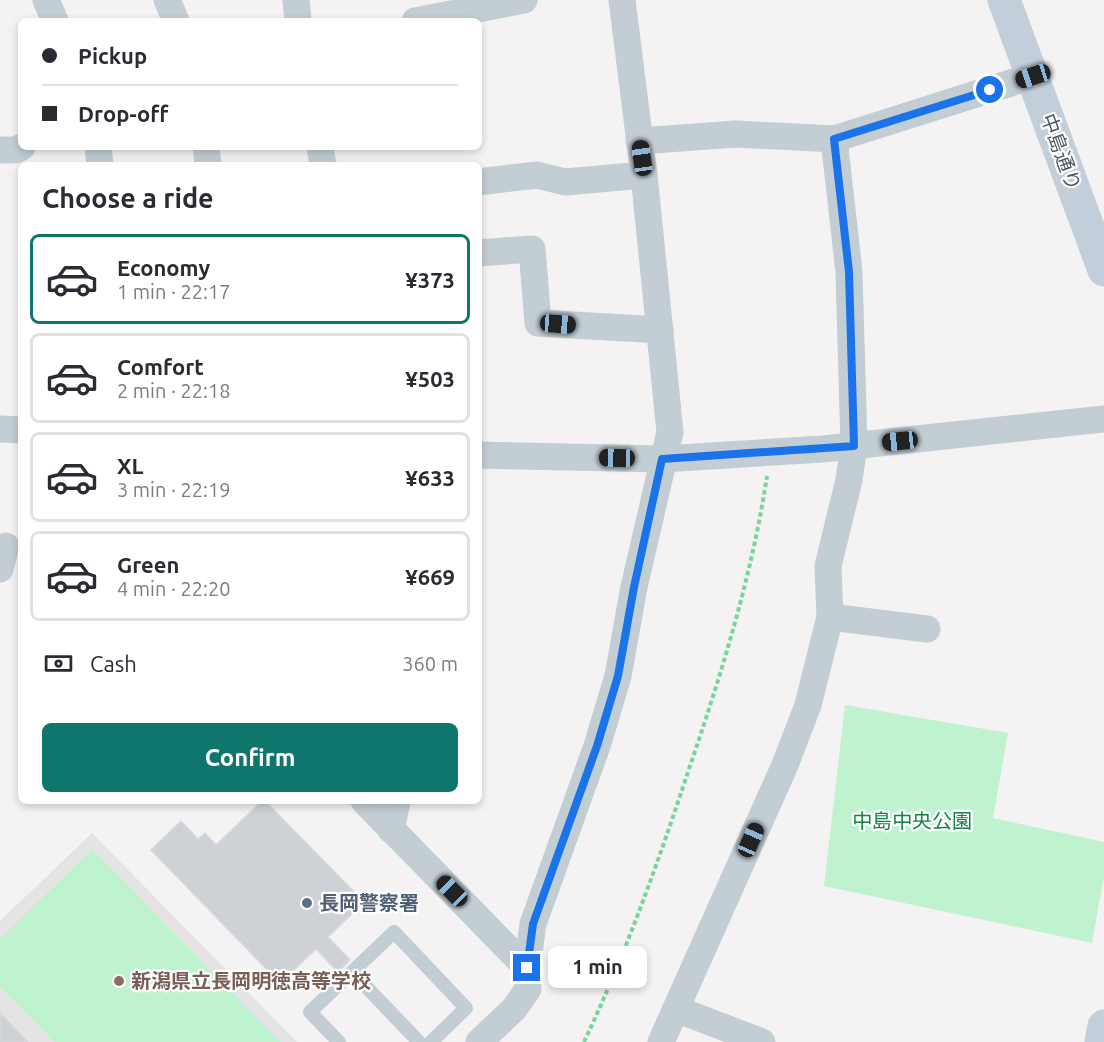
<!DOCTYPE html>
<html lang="en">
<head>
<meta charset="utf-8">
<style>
  :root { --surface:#fff; --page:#f7f7f7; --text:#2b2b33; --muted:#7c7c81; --line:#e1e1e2; --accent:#0f766e }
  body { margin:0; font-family:Ubuntu,"Noto Sans JP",sans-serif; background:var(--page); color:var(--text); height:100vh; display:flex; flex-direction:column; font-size:22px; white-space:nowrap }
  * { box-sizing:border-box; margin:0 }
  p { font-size:20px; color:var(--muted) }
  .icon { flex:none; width:33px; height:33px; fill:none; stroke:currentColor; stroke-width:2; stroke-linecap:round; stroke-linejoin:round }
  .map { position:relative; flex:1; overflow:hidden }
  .panel { position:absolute; left:18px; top:162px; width:464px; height:642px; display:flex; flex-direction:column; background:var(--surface); border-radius:9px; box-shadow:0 3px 9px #0003 }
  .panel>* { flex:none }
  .guide { position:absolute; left:18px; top:18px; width:464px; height:132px; border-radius:9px; box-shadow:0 3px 9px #0003; display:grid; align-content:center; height:132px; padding:0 24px; background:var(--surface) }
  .end { position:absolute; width:27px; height:27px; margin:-14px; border:8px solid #1a73e8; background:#fff; box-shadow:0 0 0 3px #fff }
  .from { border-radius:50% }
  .bubble { position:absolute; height:42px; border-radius:9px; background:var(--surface); box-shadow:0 3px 9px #0003; font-size:20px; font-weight:700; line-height:42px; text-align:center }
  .car { position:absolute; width:18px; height:36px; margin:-18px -9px; border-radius:8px; box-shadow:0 0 4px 2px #0007; background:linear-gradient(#222 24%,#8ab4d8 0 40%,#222 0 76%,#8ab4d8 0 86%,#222 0) }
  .guide b { display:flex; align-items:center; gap:21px; height:57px; font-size:22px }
  .guide b+b { border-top:2px solid var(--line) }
  .guide i { width:15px; height:15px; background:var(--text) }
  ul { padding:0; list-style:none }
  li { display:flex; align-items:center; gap:18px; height:90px; margin:0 12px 9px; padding:0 12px; border:3px solid var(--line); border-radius:9px }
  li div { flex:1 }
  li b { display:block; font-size:22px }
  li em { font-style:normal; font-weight:700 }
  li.on { border-color:var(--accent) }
  li>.icon { width:54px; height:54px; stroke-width:1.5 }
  h2 { padding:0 24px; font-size:27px; line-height:72px }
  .pay { display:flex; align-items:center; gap:15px; height:66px; padding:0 24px; font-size:22px }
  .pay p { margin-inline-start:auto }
  .cta { display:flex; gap:12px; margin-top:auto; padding:12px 24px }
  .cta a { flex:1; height:69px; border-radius:9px; background:var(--accent); color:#fff; font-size:24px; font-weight:700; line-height:69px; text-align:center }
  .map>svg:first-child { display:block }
  .education { fill:#e5e3e4 }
  .green { fill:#bff3d0 }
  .building { fill:#ced2d7; stroke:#d6d8de; stroke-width:1.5 }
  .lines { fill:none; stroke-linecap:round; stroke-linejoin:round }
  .path { stroke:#74d5a0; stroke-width:4; stroke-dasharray:4.5 3; stroke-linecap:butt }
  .lane { stroke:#c2cdd4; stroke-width:14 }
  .street { stroke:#c2cdd4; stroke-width:27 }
  .secondary { stroke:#c2cfda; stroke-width:33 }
  .route { stroke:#1a73e8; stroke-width:8 }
  .service-dot { fill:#5c6f8a; stroke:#fff; stroke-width:2 }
  .education-dot { fill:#8d6e63; stroke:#fff; stroke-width:2 }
  .labels { text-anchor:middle; stroke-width:4.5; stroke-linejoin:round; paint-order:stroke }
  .street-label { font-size:20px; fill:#485761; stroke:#fff }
  .park-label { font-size:20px; fill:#108544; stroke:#fff }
  .service-label { font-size:20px; font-weight:bold; fill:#4e5e75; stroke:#fff; text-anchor:start }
  .education-label { font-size:20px; font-weight:bold; fill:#785e54; stroke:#fff; text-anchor:start }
</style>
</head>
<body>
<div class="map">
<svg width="1104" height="1042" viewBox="0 0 1104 1042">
  <rect width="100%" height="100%" fill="#f4f2f2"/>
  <polygon class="education" points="92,833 297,1042 0,1042 0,921"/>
  <g class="green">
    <polygon points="845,705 1008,733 993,818 1104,842 1104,876 1092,943 824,886"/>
    <polygon points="92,849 281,1042 54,1042 0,986 0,939"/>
  </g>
  <g class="building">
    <polygon points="262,801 265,801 364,902 328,937 350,960 338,972 316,949 280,983 151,850 181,821 198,839 205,833 216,845"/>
    <polygon points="0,1013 28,1042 0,1042"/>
  </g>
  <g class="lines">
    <path class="path" d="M584,1042c42,-89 75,-182 106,-276 32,-94 62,-191 77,-290"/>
    <g class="lane">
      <polyline points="352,972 419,1042"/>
      <polyline points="339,1042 310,1012 394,932 466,1008 431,1042"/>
    </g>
    <g class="street">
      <polyline points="46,0 55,21"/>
      <polyline points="167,0 176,21"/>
      <polyline points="296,0 298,21"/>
      <polyline points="415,21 524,0"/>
      <polyline points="639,141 736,134 834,139 1033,76"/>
      <polyline points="98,147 100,165"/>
      <polyline points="206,147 208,165"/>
      <polyline points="320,147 323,165"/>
      <polyline points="0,150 15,150 22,147"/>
      <polyline points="478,182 537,175 565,182 644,175"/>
      <polyline points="478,253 532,249 538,323 660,330"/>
      <polyline points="0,429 21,430"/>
      <polyline points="478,455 662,459 823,449 1104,419"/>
      <polyline points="0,569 6,546"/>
      <polyline points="830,617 927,629"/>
      <polyline points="364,801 527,968"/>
      <polyline points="391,830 397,801"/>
      <polyline points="676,1009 762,1042"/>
      <polyline points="479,1042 514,1009 528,989 527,968 533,924 597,746 618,676 634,587 670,432 644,175 622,0"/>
      <polyline points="661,1042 785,765 808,705 830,617 828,566 849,480 854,446 849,272 834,139"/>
    </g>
    <g class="secondary">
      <polyline points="1004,0 1104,270"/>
      <polyline points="1101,1042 1104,1026"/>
    </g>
  </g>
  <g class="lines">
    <polyline class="route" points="527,968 533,924 597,746 618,676 634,587 662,459 854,446 849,272 834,139 990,90"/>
  </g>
  <circle class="service-dot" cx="307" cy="903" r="6"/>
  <circle class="education-dot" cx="119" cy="981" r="6"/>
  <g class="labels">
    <g class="street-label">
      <text transform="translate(1061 152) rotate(70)" y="7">中島通り</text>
    </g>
    <g class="park-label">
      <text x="912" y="828">中島中央公園</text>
    </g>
    <g class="service-label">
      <text x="319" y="910">長岡警察署</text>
    </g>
    <g class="education-label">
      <text x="131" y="988">新潟県立長岡明徳高等学校</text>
    </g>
  </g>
</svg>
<i class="end from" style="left:990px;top:90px"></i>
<i class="end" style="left:527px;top:968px"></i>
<div class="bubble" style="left:548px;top:946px;width:99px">1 min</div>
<i class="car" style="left:1033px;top:76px;rotate:252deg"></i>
<i class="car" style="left:642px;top:158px;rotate:352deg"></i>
<i class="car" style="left:558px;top:324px;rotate:94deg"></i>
<i class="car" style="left:900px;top:441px;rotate:264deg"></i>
<i class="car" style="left:617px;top:458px;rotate:271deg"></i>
<i class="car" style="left:751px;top:840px;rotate:24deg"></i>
<i class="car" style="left:452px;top:891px;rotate:315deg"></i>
<div class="guide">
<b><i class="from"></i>Pickup</b>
<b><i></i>Drop-off</b>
</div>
<section class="panel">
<h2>Choose a ride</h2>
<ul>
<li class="on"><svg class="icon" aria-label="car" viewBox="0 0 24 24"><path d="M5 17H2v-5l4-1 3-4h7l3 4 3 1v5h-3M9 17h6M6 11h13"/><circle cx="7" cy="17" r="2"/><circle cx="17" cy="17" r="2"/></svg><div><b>Economy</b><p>1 min · 22:17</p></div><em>¥373</em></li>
<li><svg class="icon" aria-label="car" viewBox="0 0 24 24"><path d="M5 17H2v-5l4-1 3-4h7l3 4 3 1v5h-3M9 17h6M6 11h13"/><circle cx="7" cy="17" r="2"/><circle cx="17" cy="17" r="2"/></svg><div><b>Comfort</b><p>2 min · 22:18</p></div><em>¥503</em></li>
<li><svg class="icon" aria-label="car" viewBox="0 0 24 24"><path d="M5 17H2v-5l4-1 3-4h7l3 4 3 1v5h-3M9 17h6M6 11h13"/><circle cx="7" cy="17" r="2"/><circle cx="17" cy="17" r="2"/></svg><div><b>XL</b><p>3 min · 22:19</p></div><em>¥633</em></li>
<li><svg class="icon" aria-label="car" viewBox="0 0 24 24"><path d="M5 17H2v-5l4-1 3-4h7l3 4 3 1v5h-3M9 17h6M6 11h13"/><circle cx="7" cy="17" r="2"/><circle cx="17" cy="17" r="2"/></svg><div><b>Green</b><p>4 min · 22:20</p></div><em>¥669</em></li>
</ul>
<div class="pay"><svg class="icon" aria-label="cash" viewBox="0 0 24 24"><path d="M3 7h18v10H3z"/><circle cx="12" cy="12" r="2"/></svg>Cash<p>360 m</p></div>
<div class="cta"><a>Confirm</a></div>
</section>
</div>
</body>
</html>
